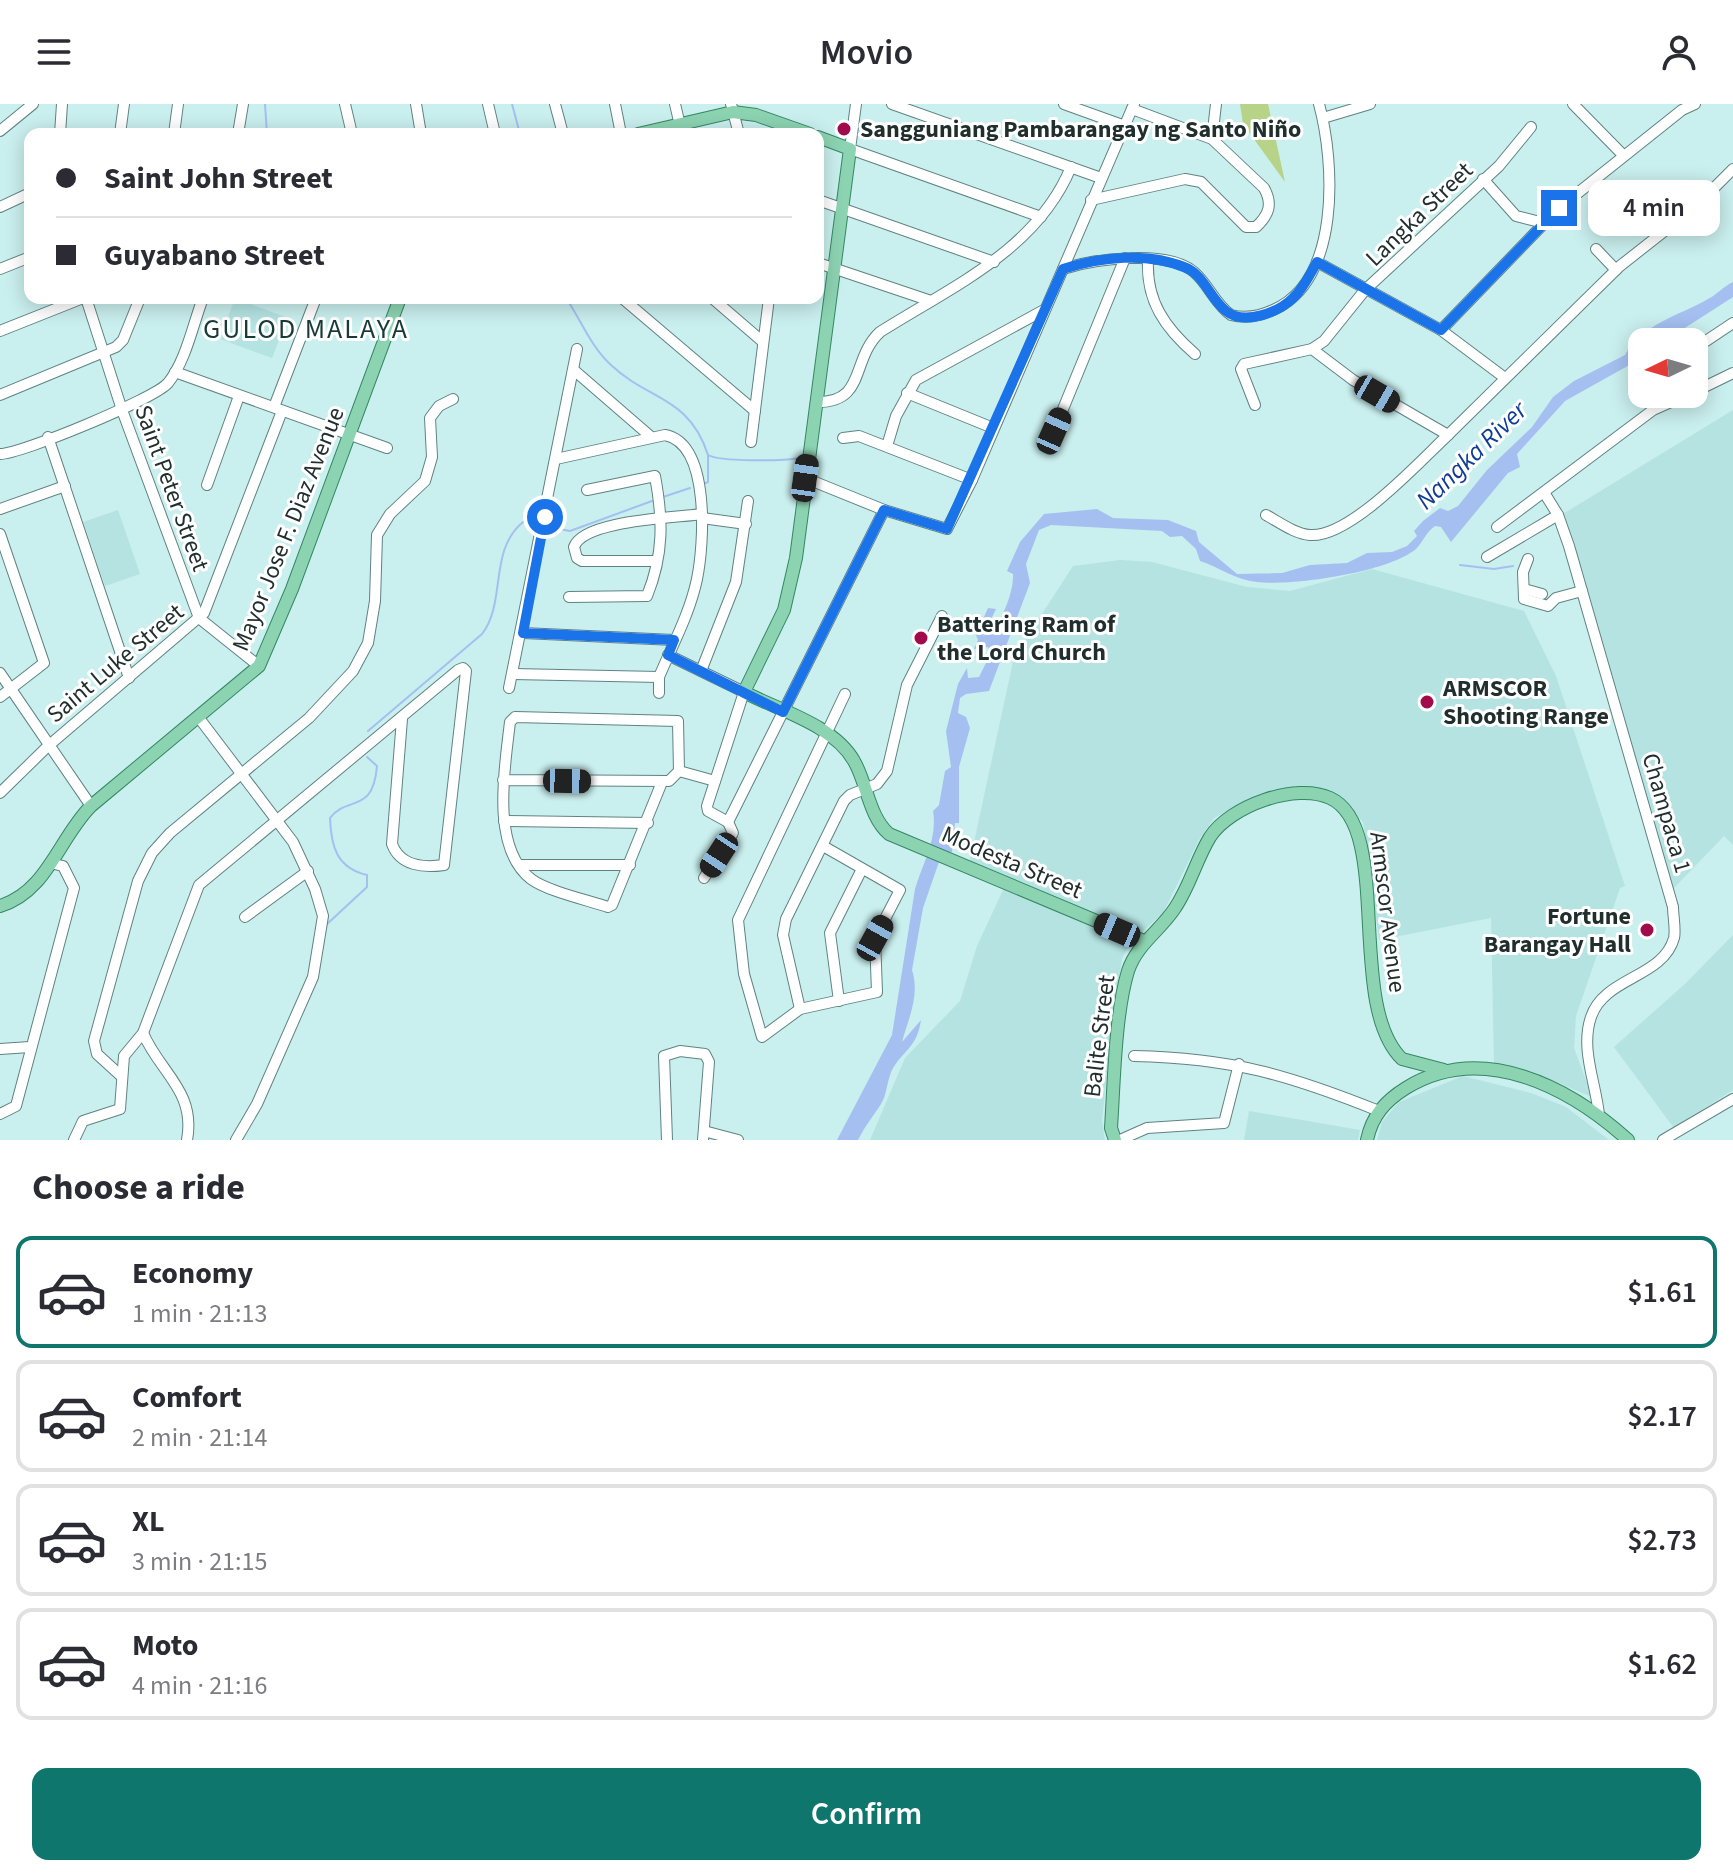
<!DOCTYPE html>
<html lang="en">
<head>
<meta charset="utf-8">
<style>
  :root { --surface:#fff; --page:#f7f7f7; --text:#2b2b33; --muted:#7c7c81; --line:#e1e1e2; --accent:#0f766e }
  body { margin:0; font-family:"Source Sans 3",sans-serif; background:var(--page); color:var(--text); height:100vh; display:flex; flex-direction:column; font-size:30px; white-space:nowrap }
  * { box-sizing:border-box; margin:0 }
  p { font-size:26px; color:var(--muted) }
  .icon { flex:none; width:44px; height:44px; fill:none; stroke:currentColor; stroke-width:2; stroke-linecap:round; stroke-linejoin:round }
  .map { position:relative; height:1036px; overflow:hidden }
  .panel { display:flex; flex-direction:column; background:var(--surface); flex:1 }
  .panel>* { flex:none }
  .guide { position:absolute; left:24px; top:24px; width:800px; height:176px; border-radius:16px; box-shadow:0 4px 20px #0003; display:grid; align-content:center; height:176px; padding:0 32px; background:var(--surface) }
  .needle { width:52px; rotate:265deg }
  .fabs { position:absolute; left:1628px; top:224px; display:grid; gap:16px }
  .fabs a { display:grid; place-items:center; width:80px; height:80px; border-radius:16px; background:var(--surface); box-shadow:0 4px 20px #0003; font-size:40px }
  .end { position:absolute; width:36px; height:36px; margin:-18px; border:10px solid #1a73e8; background:#fff; box-shadow:0 0 0 4px #fff }
  .from { border-radius:50% }
  .bubble { position:absolute; height:56px; border-radius:16px; background:var(--surface); box-shadow:0 4px 20px #0003; font-size:26px; font-weight:600; line-height:56px; text-align:center }
  .car { position:absolute; width:24px; height:48px; margin:-24px -12px; border-radius:10px; box-shadow:0 0 6px 2px #0007; background:linear-gradient(#222 24%,#8ab4d8 0 40%,#222 0 76%,#8ab4d8 0 86%,#222 0) }
  .guide b { display:flex; align-items:center; gap:28px; height:76px; font-size:30px }
  .guide b+b { border-top:2px solid var(--line) }
  .guide i { width:20px; height:20px; background:var(--text) }
  ul { padding:0; list-style:none }
  li { display:flex; align-items:center; gap:24px; height:112px; margin:0 16px 12px; padding:0 16px; border:4px solid var(--line); border-radius:16px }
  li div { flex:1 }
  li b { display:block; font-size:30px }
  li em { font-style:normal; font-weight:600 }
  li.current { border-color:var(--accent) }
  li>.icon { width:72px; height:72px; stroke-width:1.5 }
  h2 { padding:0 32px; font-size:36px; line-height:96px }
  .button { display:flex; gap:16px; margin-top:auto; padding:16px 32px }
  .button a { flex:1; height:92px; border-radius:16px; background:var(--accent); color:#fff; font-size:32px; font-weight:600; line-height:92px; text-align:center }
  header { display:flex; justify-content:space-between; align-items:center; height:104px; padding:0 32px; background:var(--surface); font-size:36px; font-weight:600 }
  .map>svg:first-child { display:block }
  .built { fill:#b4e3e2 }
  .green { fill:#b7d387 }
  .water { fill:#a5c0f0 }
  .lines { fill:none; stroke-linecap:round; stroke-linejoin:round }
  .stream { stroke:#a5c0f0; stroke-width:2 }
  .minor-casing { stroke:#5f8382; stroke-width:12 }
  .major-casing { stroke:#358763; stroke-width:14 }
  .minor { stroke:#fff; stroke-width:10 }
  .major { stroke:#8cd3b2; stroke-width:12 }
  .route { stroke:#1a73e8; stroke-width:10 }
  .poi-dot { fill:#a10a4b; stroke:#fff; stroke-width:3 }
  .labels { text-anchor:middle; stroke-width:6; stroke-linejoin:round; paint-order:stroke }
  .poi-label { font-size:24px; font-weight:bold; fill:#202f2e; stroke:#fff; text-anchor:start }
  .street-label { font-size:24px; fill:#202f2e; stroke:#fff }
  .water-label { font-size:26px; font-style:italic; fill:#0f3d96; stroke:#fff }
  .quarter-label { font-size:28px; letter-spacing:2px; fill:#183b3a; stroke:#fff }
</style>
</head>
<body>
<header><svg class="icon" aria-label="menu" viewBox="0 0 24 24"><path d="M4 6h16M4 12h16M4 18h16"/></svg>Movio<svg class="icon" aria-label="person" viewBox="0 0 24 24"><circle cx="12" cy="8" r="4"/><path d="M4 21q1-7 8-7t8 7"/></svg></header>
<div class="map">
<svg width="1733" height="1036" viewBox="0 0 1733 1036">
  <rect width="100%" height="100%" fill="#c9efee"/>
  <g class="built">
    <polygon points="235,194 288,214 272,254 220,235"/>
    <polygon points="1733,306 1733,741 1724,732 1673,785 1563,410"/>
    <polygon points="118,406 140,470 105,482 83,418"/>
    <polygon points="1120,456 1152,458 1247,483 1290,487 1372,465 1524,507 1556,572 1625,782 1620,784 1576,912 1574,944 1592,993 1532,968 1494,959 1491,814 1379,836 1363,718 1334,690 1288,683 1238,701 1214,714 1199,736 1163,809 1141,829 970,757 1014,553 1073,462"/>
    <polygon points="1004,784 1131,838 1122,854 1116,896 1102,1016 1105,1036 870,1036 905,954 960,897 977,842"/>
    <polygon points="1733,831 1733,986 1674,1024 1614,943 1685,880"/>
    <polygon points="1463,972 1531,989 1566,1003 1609,1036 1377,1036 1382,1018 1399,998"/>
    <polygon points="1249,1007 1360,1026 1358,1036 1244,1036"/>
  </g>
  <polygon class="green" points="1240,0 1268,0 1285,78 1243,20"/>
  <path class="water" d="M1733,178v15l-70,45h-21v16l-77,43 -48,53 3,13 -12,6 -57,69 -10,-15 -6,-1c-9,6 -12,16 -19,23 -29,24 -125,37 -159,33 -22,-2 -38,-15 -57,-21l-4,-12 -14,-13 -12,1 -8,-6 -111,-6 -12,5 -13,34 4,19 -41,108 -23,3 -6,4 -2,15 8,4 4,11 -11,39v56h-4l-3,29 -7,1 -5,6 -17,49 -11,62c8,25 -3,47 -10,72l19,-22c-4,27 -16,29 -28,48 -6,11 -6,27 -12,36 -7,11 -16,22 -23,36h-21l55,-105 23,-146c7,-24 23,-51 18,-78l6,-6 6,-34 6,-4 -5,-36 12,-47 9,-16 1,10 11,-1 11,-22 -2,-8 -14,2 4,-9 -2,-5 12,-27 8,1 -13,27c18,-8 31,-44 30,-62l-6,-3 13,-29 24,-28 53,-5 16,9 55,2 28,11 3,11 38,32 45,-1 28,-8 37,-2 20,-10 25,-1 15,-6 10,-10 -3,-5 9,-10 17,-13 8,3 10,-5 29,-36 45,-43 21,-30 21,-16 51,-26c16,-31 56,-40 83,-56 7,-3 16,-13 25,-17z"/>
  <g class="lines">
    <g class="stream">
      <polyline points="265,0 267,30"/>
      <polyline points="512,0 520,30"/>
      <path d="M566,194c15,22 25,49 45,67 38,36 78,31 97,90"/>
      <path d="M703,380l5,-2v-27c12,7 75,6 92,3"/>
      <polyline points="663,393 690,384"/>
      <polyline points="549,423 570,427 652,397"/>
      <polyline points="1460,461 1494,465 1513,462"/>
      <path d="M368,627l114,-97c25,-33 6,-83 41,-112l13,2"/>
      <path d="M326,821l41,-38v-12c-30,-7 -36,-28 -37,-57 17,-23 43,-3 47,-52l-10,-9"/>
    </g>
    <g class="minor-casing">
      <g id="minor">
        <polyline points="345,0 352,30"/>
        <polyline points="416,0 421,30"/>
        <polyline points="488,0 495,30"/>
        <polyline points="555,0 563,30"/>
        <polyline points="615,0 621,30"/>
        <polyline points="675,0 682,30"/>
        <polyline points="731,0 739,30"/>
        <polyline points="856,0 850,45 1041,113"/>
        <polyline points="892,0 1101,74"/>
        <polyline points="1064,0 1125,22"/>
        <polyline points="1573,0 1624,52"/>
        <polyline points="1323,14 1370,0"/>
        <polyline points="0,27 33,0"/>
        <polyline points="60,30 62,0"/>
        <polyline points="120,30 124,0"/>
        <polyline points="174,30 178,0"/>
        <polyline points="238,30 243,0"/>
        <polyline points="1212,35 1216,0"/>
        <polyline points="1483,75 1516,112 1544,119"/>
        <polyline points="818,96 994,158"/>
        <path d="M1091,96l94,-21 16,3 45,45h10c13,-12 17,-23 8,-39l-52,-49 -80,-30"/>
        <polyline points="0,103 30,89"/>
        <polyline points="1596,145 1616,166"/>
        <path d="M1148,156c-2,41 17,68 47,94"/>
        <polyline points="1317,158 1441,226 1505,274"/>
        <polyline points="818,159 931,197"/>
        <polyline points="0,165 30,153"/>
        <path d="M1063,165c31,-10 104,-20 131,3 15,13 21,32 37,43 15,4 29,1 42,-5 68,-29 62,-147 46,-206"/>
        <polyline points="86,194 122,306 199,514 259,562"/>
        <polyline points="622,194 755,307"/>
        <polyline points="712,194 763,238"/>
        <polyline points="1441,226 1559,104 1682,6 1695,0"/>
        <polyline points="0,227 83,194"/>
        <polyline points="1694,245 1733,219"/>
        <polyline points="575,267 650,332"/>
        <polyline points="175,268 387,344"/>
        <polyline points="1694,288 1733,269"/>
        <polyline points="907,289 993,324"/>
        <polyline points="0,291 116,243 123,236 140,194"/>
        <path d="M816,298c51,1 34,-42 64,-70 71,-45 157,-82 191,-165"/>
        <polyline points="1255,301 1241,265 1244,260 1312,245 1324,237 1365,186 1499,62 1531,23"/>
        <polyline points="274,303 316,194"/>
        <polyline points="1054,327 1125,154"/>
        <polyline points="1448,331 1620,162 1695,103 1733,65"/>
        <polyline points="48,333 129,574"/>
        <polyline points="843,334 859,332 972,376"/>
        <polyline points="751,338 769,194"/>
        <polyline points="887,342 896,312 916,276 1044,206"/>
        <path d="M0,350c21,0 154,-55 168,-71 18,-22 25,-59 35,-85"/>
        <path d="M556,355l109,-24c46,9 39,110 32,144 -7,34 -25,67 -38,98v16"/>
        <polyline points="805,374 884,406 947,425 972,376 1134,0"/>
        <polyline points="207,381 239,292"/>
        <path d="M1545,390l13,21 11,31 104,361c0,9 3,23 1,31 -11,40 -70,39 -83,79 -11,32 5,66 8,98"/>
        <polyline points="0,405 65,382"/>
        <path d="M1266,411c13,7 29,19 44,20 40,3 109,-73 138,-100l-95,-55 -41,-31"/>
        <polyline points="702,414 746,420"/>
        <polyline points="1497,423 1653,306 1689,290"/>
        <polyline points="0,430 44,559 0,593"/>
        <polyline points="1487,453 1558,411"/>
        <polyline points="1528,455 1523,468 1524,495 1548,502 1556,494 1582,487"/>
        <path d="M657,457h-75l-5,-3 -3,-11c9,-27 101,-29 128,-33"/>
        <polyline points="1524,485 1542,490"/>
        <path d="M569,493l78,-1c17,-42 16,-77 8,-120l-68,14"/>
        <polyline points="523,529 674,536"/>
        <polyline points="668,551 744,588 707,702 708,707 728,718"/>
        <polyline points="701,567 736,478 748,397"/>
        <polyline points="0,569 91,702"/>
        <polyline points="513,570 659,573"/>
        <polyline points="509,584 577,245"/>
        <polyline points="199,614 293,738 315,785 323,812 313,873 257,1000 236,1036"/>
        <polyline points="679,667 715,677"/>
        <path d="M503,676l166,1 10,-10 -1,-50 -163,-4 -5,5c-5,44 -20,125 21,157 16,12 56,21 77,28l4,-2 50,-123"/>
        <polyline points="0,689 47,643 204,509 282,307"/>
        <polyline points="504,717 648,719"/>
        <polyline points="728,718 884,406"/>
        <polyline points="823,742 900,786 875,834 877,888 800,905 762,933 744,870 738,816 845,590"/>
        <polyline points="521,761 630,761"/>
        <polyline points="704,774 733,729 728,718"/>
        <polyline points="245,813 308,767"/>
        <polyline points="839,897 830,829 862,765"/>
        <polyline points="800,905 783,831 786,815 844,697 850,691 877,680 887,667 907,581 942,512"/>
        <path d="M143,929c17,40 53,58 44,107"/>
        <polyline points="0,945 30,943"/>
        <path d="M1134,952c98,2 155,19 245,55"/>
        <polyline points="120,971 97,950 94,937 138,777 152,749 170,729 309,614 353,567 368,539 375,497 377,431 390,410 425,377 432,353 430,314 439,302 453,295"/>
        <polyline points="0,1010 16,1002 74,784 63,762 50,759"/>
        <polyline points="704,1027 738,1036"/>
        <path d="M74,1036l9,-19 37,-12 4,-53 19,-23 56,-148 259,-215 5,-2 3,3 -22,194c-20,3 -44,1 -52,-21l10,-125"/>
        <polyline points="667,1036 664,952 680,947 705,950 709,958 703,1036"/>
        <polyline points="1120,1036 1147,1024 1224,1019 1239,960"/>
        <polyline points="1663,1036 1733,995"/>
      </g>
    </g>
    <g class="major-casing">
      <g id="major">
        <polyline points="638,30 733,8 756,11 810,30"/>
        <path d="M818,33l32,12 -54,409 -12,52 -40,82c34,18 90,33 110,69 13,22 15,56 35,73l255,107"/>
        <path d="M0,802c47,-14 59,-68 91,-100l168,-140 33,-77 108,-291"/>
        <path d="M1115,1036l-4,-12c3,-45 4,-114 17,-157 9,-27 32,-40 47,-63 15,-22 21,-48 35,-71 20,-31 86,-55 120,-39 64,29 15,206 72,261l42,11"/>
        <path d="M1367,1036c5,-24 18,-39 39,-52 76,-47 163,-1 222,52"/>
      </g>
    </g>
    <use href="#minor" class="minor"/>
    <use href="#major" class="major"/>
  </g>
  <g class="lines">
    <path class="route" d="M545,413l-22,116 151,7 -6,15 115,57 101,-202 63,19 116,-260c38,-12 83,-17 121,-2 20,7 26,32 42,44 18,15 53,1 67,-13 11,-10 17,-24 24,-36l124,68 118,-122"/>
  </g>
  <g class="poi-dot">
    <circle cx="844" cy="25" r="8"/>
    <circle cx="921" cy="534" r="8"/>
    <circle cx="1427" cy="598" r="8"/>
    <circle cx="1647" cy="826" r="8"/>
  </g>
  <g class="labels">
    <g class="poi-label">
      <text x="860" y="33">Sangguniang Pambarangay ng Santo Niño</text>
      <text x="937" y="528">Battering Ram of<tspan x="937" dy="28">the Lord Church</tspan></text>
      <text x="1443" y="592">ARMSCOR<tspan x="1443" dy="28">Shooting Range</tspan></text>
      <text x="1631" y="820" text-anchor="end">Fortune<tspan x="1631" dy="28">Barangay Hall</tspan></text>
    </g>
    <g class="street-label">
      <text transform="translate(1419 110) rotate(-44)" y="8">Langka Street</text>
      <text transform="translate(172 384) rotate(70)" y="8">Saint Peter Street</text>
      <text transform="translate(288 425) rotate(-68)" y="8">Mayor Jose F. Diaz Avenue</text>
      <text transform="translate(115 559) rotate(-40)" y="8">Saint Luke Street</text>
      <text transform="translate(1667 709) rotate(74)" y="8">Champaca 1</text>
      <text transform="translate(1012 758) rotate(23)" y="8">Modesta Street</text>
      <text transform="translate(1388 808) rotate(83)" y="8">Armscor Avenue</text>
      <text transform="translate(1099 932) rotate(-83)" y="8">Balite Street</text>
    </g>
    <g class="water-label">
      <text transform="translate(1471 351) rotate(-44)" y="9">Nangka River</text>
    </g>
    <g class="quarter-label">
      <text x="306" y="234">GULOD MALAYA</text>
    </g>
  </g>
</svg>
<div class="fabs">
<a><svg class="needle" viewBox="-14 -14 28 28"><path d="M0-13l5 13h-10z" fill="#e53935"/><path d="M0 13l5-13h-10z" fill="#7c7c81"/></svg></a>
</div>
<i class="end from" style="left:545px;top:413px"></i>
<i class="end" style="left:1559px;top:104px"></i>
<div class="bubble" style="left:1588px;top:76px;width:132px">4 min</div>
<i class="car" style="left:1377px;top:290px;rotate:120deg"></i>
<i class="car" style="left:1054px;top:327px;rotate:24deg"></i>
<i class="car" style="left:805px;top:374px;rotate:8deg"></i>
<i class="car" style="left:567px;top:677px;rotate:91deg"></i>
<i class="car" style="left:719px;top:751px;rotate:213deg"></i>
<i class="car" style="left:1117px;top:826px;rotate:293deg"></i>
<i class="car" style="left:875px;top:834px;rotate:29deg"></i>
<div class="guide">
<b><i class="from"></i>Saint John Street</b>
<b><i></i>Guyabano Street</b>
</div>
</div>
<section class="panel">
<h2>Choose a ride</h2>
<ul>
<li class="current"><svg class="icon" aria-label="car" viewBox="0 0 24 24"><path d="M5 17H2v-5l4-1 3-4h7l3 4 3 1v5h-3M9 17h6M6 11h13"/><circle cx="7" cy="17" r="2"/><circle cx="17" cy="17" r="2"/></svg><div><b>Economy</b><p>1 min · 21:13</p></div><em>$1.61</em></li>
<li><svg class="icon" aria-label="car" viewBox="0 0 24 24"><path d="M5 17H2v-5l4-1 3-4h7l3 4 3 1v5h-3M9 17h6M6 11h13"/><circle cx="7" cy="17" r="2"/><circle cx="17" cy="17" r="2"/></svg><div><b>Comfort</b><p>2 min · 21:14</p></div><em>$2.17</em></li>
<li><svg class="icon" aria-label="car" viewBox="0 0 24 24"><path d="M5 17H2v-5l4-1 3-4h7l3 4 3 1v5h-3M9 17h6M6 11h13"/><circle cx="7" cy="17" r="2"/><circle cx="17" cy="17" r="2"/></svg><div><b>XL</b><p>3 min · 21:15</p></div><em>$2.73</em></li>
<li><svg class="icon" aria-label="car" viewBox="0 0 24 24"><path d="M5 17H2v-5l4-1 3-4h7l3 4 3 1v5h-3M9 17h6M6 11h13"/><circle cx="7" cy="17" r="2"/><circle cx="17" cy="17" r="2"/></svg><div><b>Moto</b><p>4 min · 21:16</p></div><em>$1.62</em></li>
</ul>
<div class="button"><a>Confirm</a></div>
</section>
</body>
</html>
